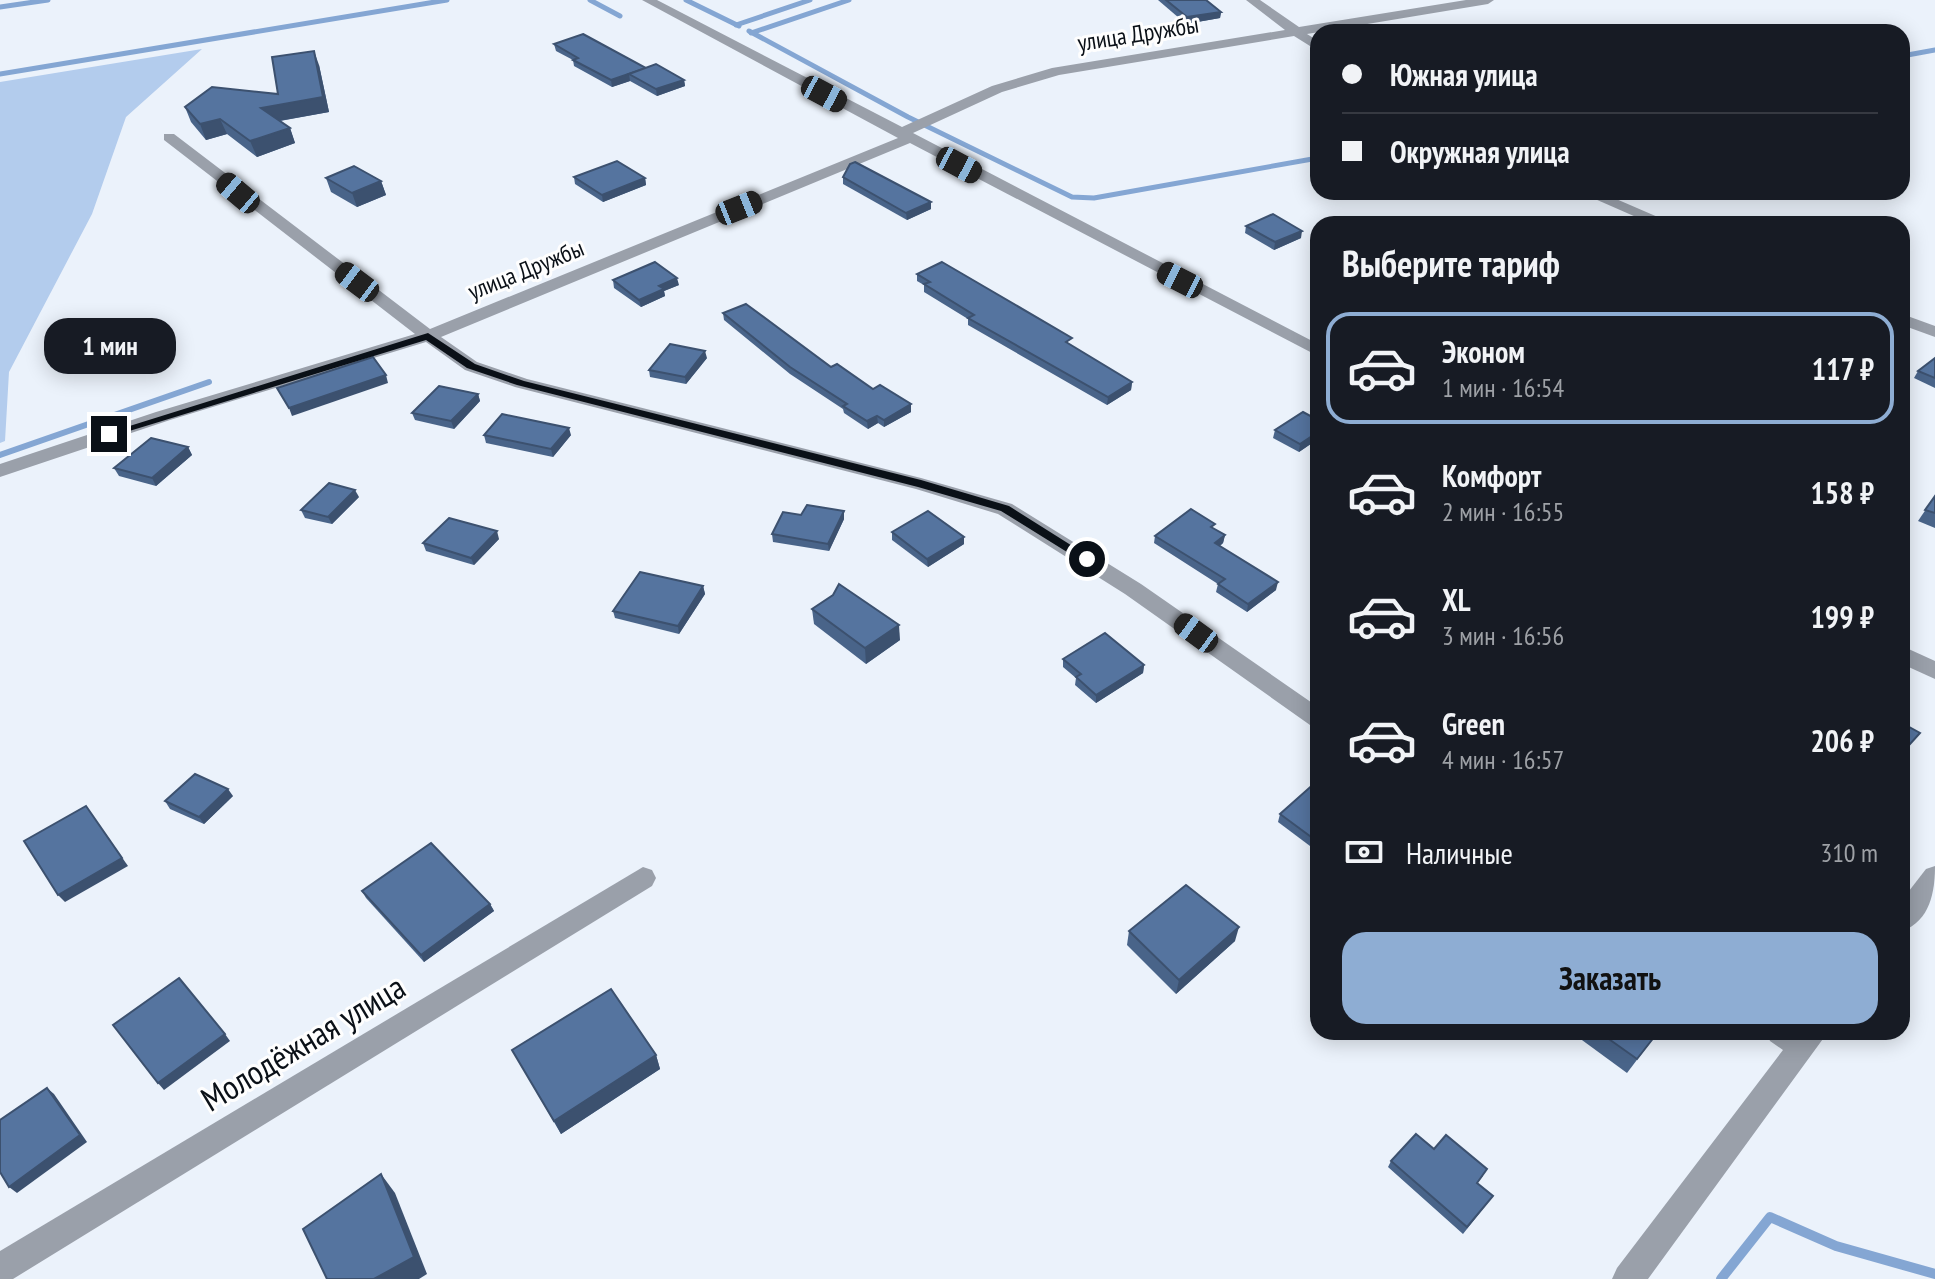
<!DOCTYPE html>
<html lang="ru">
<head>
<meta charset="utf-8">
<style>
  :root { --surface:#171b24; --page:#20242c; --text:#f1f3f6; --muted:#9ea1a6; --line:#363941; --accent:#8eadd3 }
  body { margin:0; font-family:"PT Sans Narrow",sans-serif; background:var(--page); color:var(--text); height:100vh; display:flex; flex-direction:column; font-size:30px; white-space:nowrap }
  * { box-sizing:border-box; margin:0 }
  p { font-size:26px; color:var(--muted) }
  .icon { flex:none; width:44px; height:44px; fill:none; stroke:currentColor; stroke-width:2; stroke-linecap:round; stroke-linejoin:round }
  .map { position:relative; flex:1; overflow:hidden }
  .drawer { position:absolute; left:1310px; top:216px; width:600px; height:824px; display:flex; flex-direction:column; background:var(--surface); border-radius:24px; box-shadow:0 4px 20px #0003 }
  .drawer>* { flex:none }
  .guide { position:absolute; left:1310px; top:24px; width:600px; height:176px; border-radius:24px; box-shadow:0 4px 20px #0003; display:grid; align-content:center; height:176px; padding:0 32px; background:var(--surface) }
  .end { position:absolute; width:36px; height:36px; margin:-18px; border:10px solid #0a1017; background:#fff; box-shadow:0 0 0 4px #fff }
  .from { border-radius:50% }
  .bubble { position:absolute; height:56px; border-radius:24px; background:var(--surface); box-shadow:0 4px 20px #0003; font-size:26px; font-weight:800; line-height:56px; text-align:center }
  .car { position:absolute; width:24px; height:48px; margin:-24px -12px; border-radius:10px; box-shadow:0 0 6px 2px #0007; background:linear-gradient(#222 24%,#8ab4d8 0 40%,#222 0 76%,#8ab4d8 0 86%,#222 0) }
  .guide b { display:flex; align-items:center; gap:28px; height:76px; font-size:30px }
  .guide b+b { border-top:2px solid var(--line) }
  .guide i { width:20px; height:20px; background:var(--text) }
  ul { padding:0; list-style:none }
  li { display:flex; align-items:center; gap:24px; height:112px; margin:0 16px 12px; padding:0 16px; border:4px solid transparent; border-radius:24px }
  li div { flex:1 }
  li b { display:block; font-size:30px }
  li em { font-style:normal; font-weight:800 }
  li.active { border-color:var(--accent) }
  li>.icon { width:72px; height:72px; stroke-width:1.5 }
  h2 { padding:0 32px; font-size:36px; line-height:96px }
  .pay { display:flex; align-items:center; gap:20px; height:88px; padding:0 32px; font-size:30px }
  .pay p { margin-inline-start:auto }
  .primary-button { display:flex; gap:16px; margin-top:auto; padding:16px 32px }
  .primary-button a { flex:1; height:92px; border-radius:24px; background:var(--accent); color:#111; font-size:32px; font-weight:800; line-height:92px; text-align:center }
  .map>svg:first-child { display:block }
  .green { fill:#b3cced }
  .lines { fill:none; stroke-linecap:round; stroke-linejoin:round }
  .stream-far2 { stroke:#84a6d3; stroke-width:5 }
  .stream-far1 { stroke:#84a6d3; stroke-width:6 }
  .stream { stroke:#84a6d3; stroke-width:10 }
  .minor { fill:#9aa0aa; fill-rule:evenodd }
  .wall { fill:#496489 }
  .shaded-wall { fill:#3c516f }
  .building { fill:#55749f; stroke:#3c516f; stroke-width:2 }
  .route { fill:#0a1017 }
  .labels { text-anchor:middle; stroke-width:6; stroke-linejoin:round; paint-order:stroke }
  .far-street-label { font-size:24px; fill:#0a1017; stroke:#fefefe }
  .near-street-label { font-size:34px; fill:#0a1017; stroke:#fefefe }
</style>
</head>
<body>
<div class="map">
<svg width="1935" height="1279" viewBox="0 0 1935 1279">
  <rect width="100%" height="100%" fill="#ebf2fb"/>
  <polygon class="green" points="202,49 126,117 92,214 9,372 5,441 0,443 0,82"/>
  <g class="lines">
    <g class="stream-far2">
      <polyline points="590,0 620,16"/>
      <polyline points="686,0 739,26"/>
      <polyline points="0,7 48,0"/>
      <polyline points="736,25 810,0"/>
      <polyline points="749,31 908,117 1072,197 1094,198 1318,158"/>
      <polyline points="751,33 849,0"/>
      <polyline points="1902,56 1935,50"/>
      <polyline points="0,74 447,0"/>
    </g>
    <polyline class="stream-far1" points="0,455 209,382"/>
    <polyline class="stream" points="1721,1279 1770,1217 1836,1246 1935,1274"/>
    <g class="minor">
      <polygon points="642,0 657,0 902,127 992,86 1052,68 1285,30 1246,0 1260,0 1299,27 1466,0 1494,0 1488,4 1307,34 1318,41 1318,51 1294,36 1059,75 1002,92 913,133 1318,344 1318,356 910,143 441,337 477,362 527,379 921,478 1012,504 1141,584 1318,707 1318,728 1310,725 1125,594 998,514 916,489 515,387 465,370 426,342 170,420 0,477 0,464 156,412 415,334 164,140 164,134 174,134 430,329 898,138"/>
      <polygon points="1579,192 1600,192 1674,224 1652,224"/>
      <polygon points="1902,314 1935,326 1935,337 1902,325"/>
      <polygon points="1902,646 1935,661 1935,679 1902,664"/>
      <path d="M1935,866c0,26 -5,55 -33,65v-31l24,-31z"/>
      <polygon points="643,867 652,870 656,878 652,886 13,1279 0,1279 0,1251"/>
      <polygon points="1766,1032 1828,1032 1648,1279 1612,1279 1617,1268 1783,1050 1770,1041"/>
    </g>
  </g>
  <g class="wall">
    <polygon points="1158,0 1206,0 1221,12 1220,18 1186,24"/>
    <polygon points="554,44 646,68 684,80 685,86 657,96 630,81 612,87 574,66 573,60 556,51"/>
    <polygon points="319,65 329,112 280,121 290,128 295,143 257,157 227,134 206,140 191,122 185,107 278,94"/>
    <polygon points="574,177 645,178 646,185 603,202 575,184"/>
    <polygon points="843,177 931,202 931,209 907,220 843,184"/>
    <polygon points="326,178 381,181 386,195 357,207 331,192"/>
    <polygon points="1246,226 1301,238 1274,250 1245,233"/>
    <polygon points="917,274 1072,346 1132,382 1131,390 1107,405 968,325 968,319 924,292 924,285 917,281"/>
    <polygon points="613,280 679,285 664,291 665,296 641,307 614,288"/>
    <polygon points="723,313 831,367 873,389 911,412 884,427 878,423 868,429 844,413 843,409 790,374 724,320"/>
    <polygon points="707,358 686,384 650,377 649,370"/>
    <polygon points="1935,358 1935,388 1914,378 1918,371"/>
    <polygon points="478,394 480,401 454,429 415,420 412,413"/>
    <polygon points="1318,420 1318,439 1299,452 1273,438 1275,430"/>
    <polygon points="484,435 571,435 553,457 486,443"/>
    <polygon points="188,447 192,455 156,486 119,476 114,468"/>
    <polygon points="1935,496 1935,528 1918,521"/>
    <polygon points="359,497 332,524 305,518 301,510"/>
    <polygon points="801,515 844,519 829,551 773,542 772,534"/>
    <polygon points="1214,529 1225,535 1223,543 1220,546 1276,590 1247,612 1216,592 1218,584 1154,543 1155,536"/>
    <polygon points="892,532 964,537 964,544 928,567 892,540"/>
    <polygon points="499,539 474,565 426,551 423,543"/>
    <polygon points="703,586 705,594 679,634 615,618 613,611"/>
    <polygon points="812,609 900,640 866,664 814,624"/>
    <polygon points="1063,659 1144,665 1143,673 1096,703 1075,685 1076,678 1063,667"/>
    <polygon points="1318,782 1318,852 1278,822 1280,814"/>
    <polygon points="233,796 204,824 170,809 165,801"/>
    <polygon points="362,891 490,904 494,911 424,962 366,898"/>
    <polygon points="1129,931 1235,941 1176,994 1127,945"/>
    <polygon points="1571,1032 1658,1032 1627,1073"/>
    <polygon points="512,1050 656,1055 660,1069 561,1134"/>
    <polygon points="1434,1149 1483,1176 1477,1183 1493,1196 1463,1234 1388,1167 1391,1161"/>
  </g>
  <g class="shaded-wall">
    <polygon points="1221,12 1220,18 1186,24 1187,17"/>
    <polygon points="314,51 319,65 329,112 267,123 261,108 323,97"/>
    <polygon points="646,68 629,74 630,81 612,87 611,80"/>
    <polygon points="684,80 685,86 657,96 656,89"/>
    <polygon points="220,119 227,134 206,140 200,124"/>
    <polygon points="290,128 295,143 257,157 250,141"/>
    <polygon points="645,178 646,185 603,202 602,195"/>
    <polygon points="381,181 386,195 357,207 352,193"/>
    <polygon points="931,202 931,209 907,220 906,213"/>
    <polygon points="1302,231 1301,238 1274,250 1275,242"/>
    <polygon points="677,278 679,285 664,291 665,296 641,307 639,300 659,286"/>
    <polygon points="705,351 707,358 686,384 685,377"/>
    <polygon points="386,375 388,383 292,416 289,408"/>
    <polygon points="1132,382 1131,390 1107,405 1108,397"/>
    <polygon points="478,394 480,401 454,429 451,421"/>
    <polygon points="911,404 911,412 884,427 884,420"/>
    <polygon points="877,416 878,423 868,429 867,421"/>
    <polygon points="569,428 571,435 553,457 551,449"/>
    <polygon points="1318,432 1318,439 1299,452 1300,444"/>
    <polygon points="188,447 192,455 156,486 152,478"/>
    <polygon points="355,490 359,497 332,524 328,517"/>
    <polygon points="844,511 844,519 829,551 828,544"/>
    <polygon points="497,531 499,539 474,565 471,558"/>
    <polygon points="1225,535 1223,543 1214,550 1215,543"/>
    <polygon points="964,537 964,544 928,567 927,559"/>
    <polygon points="1278,582 1276,590 1247,612 1248,604"/>
    <polygon points="703,586 705,594 679,634 678,626"/>
    <polygon points="899,625 900,640 866,664 865,648"/>
    <polygon points="1144,665 1143,673 1096,703 1096,695"/>
    <polygon points="228,789 233,796 204,824 199,817"/>
    <polygon points="86,806 128,866 65,902 58,895"/>
    <polygon points="490,904 494,911 424,962 421,955"/>
    <polygon points="1239,927 1235,941 1176,994 1179,980"/>
    <polygon points="225,1034 230,1041 164,1090 158,1083"/>
    <polygon points="656,1055 660,1069 561,1134 554,1121"/>
    <polygon points="47,1088 54,1094 87,1142 17,1193 9,1187"/>
    <polygon points="381,1174 395,1193 427,1274 419,1279 374,1279"/>
  </g>
  <g class="building">
    <polygon points="1166,0 1206,0 1221,12 1187,17"/>
    <polygon points="583,34 646,68 611,80 573,60 578,58 554,44"/>
    <polygon points="314,51 323,97 261,108 290,128 250,141 220,119 200,124 185,107 212,87 278,94 272,57"/>
    <polygon points="656,64 684,80 656,89 629,74"/>
    <polygon points="617,161 645,178 602,195 574,177"/>
    <polygon points="855,162 931,202 906,213 843,177 850,164"/>
    <polygon points="354,166 381,181 352,193 326,178"/>
    <polygon points="1273,214 1302,231 1275,242 1246,226"/>
    <polygon points="1405,219 1413,224 1392,224"/>
    <polygon points="655,262 677,278 659,286 664,289 639,300 613,280"/>
    <polygon points="942,262 1072,338 1066,342 1132,382 1108,397 968,318 974,315 924,284 930,282 917,274"/>
    <polygon points="746,304 831,367 837,364 873,389 880,385 911,404 884,420 877,416 867,421 843,406 847,404 790,367 723,313"/>
    <polygon points="670,344 705,351 685,377 649,370"/>
    <polygon points="373,357 386,375 289,408 277,388"/>
    <polygon points="1935,358 1935,378 1918,371"/>
    <polygon points="439,386 478,394 451,421 412,413"/>
    <polygon points="1303,412 1318,420 1318,432 1300,444 1275,430"/>
    <polygon points="502,414 569,428 551,449 484,435"/>
    <polygon points="151,438 188,447 152,478 114,468"/>
    <polygon points="329,483 355,490 328,517 301,510"/>
    <polygon points="1935,496 1935,513 1925,510"/>
    <polygon points="807,505 844,511 828,544 772,534 783,512 801,515"/>
    <polygon points="1191,509 1215,524 1211,527 1225,535 1215,543 1278,582 1248,604 1218,584 1225,579 1155,536"/>
    <polygon points="928,511 964,537 927,559 892,532"/>
    <polygon points="449,518 497,531 471,558 423,543"/>
    <polygon points="640,572 703,586 678,626 613,611"/>
    <polygon points="839,584 899,625 865,648 812,609 833,595"/>
    <polygon points="1105,633 1144,665 1096,695 1076,677 1081,674 1063,659"/>
    <polygon points="1902,723 1920,733 1902,753"/>
    <polygon points="195,774 228,789 199,817 165,801"/>
    <polygon points="1317,781 1318,782 1318,842 1280,814"/>
    <polygon points="86,806 122,858 58,895 24,841"/>
    <polygon points="431,843 490,904 421,955 362,891"/>
    <polygon points="1186,885 1239,927 1179,980 1129,931"/>
    <polygon points="179,978 225,1034 158,1083 113,1025"/>
    <polygon points="611,989 656,1055 554,1121 512,1050"/>
    <polygon points="1599,1032 1658,1032 1637,1059"/>
    <polygon points="47,1088 80,1135 9,1187 0,1172 0,1120"/>
    <polygon points="1416,1134 1434,1149 1446,1135 1487,1169 1477,1183 1493,1196 1467,1227 1391,1161"/>
    <polygon points="381,1174 414,1257 374,1279 327,1279 303,1229"/>
  </g>
  <polygon class="route" points="428,333 475,364 524,381 921,480 1009,506 1093,559 1083,562 1001,511 918,487 517,385 467,368 426,340 113,436 104,434"/>
  <g class="labels">
    <g class="far-street-label">
      <text transform="translate(1138 34) rotate(-9)" y="8">улица Дружбы</text>
      <text transform="translate(526 270) rotate(-22)" y="8">улица Дружбы</text>
    </g>
    <g class="near-street-label">
      <text transform="translate(303 1043) rotate(-31)" y="12">Молодёжная улица</text>
    </g>
  </g>
</svg>
<i class="end from" style="left:1087px;top:559px"></i>
<i class="end" style="left:109px;top:434px"></i>
<div class="bubble" style="left:44px;top:318px;width:132px">1 мин</div>
<i class="car" style="left:824px;top:94px;rotate:118deg"></i>
<i class="car" style="left:959px;top:165px;rotate:118deg"></i>
<i class="car" style="left:238px;top:193px;rotate:310deg"></i>
<i class="car" style="left:739px;top:208px;rotate:68deg"></i>
<i class="car" style="left:1180px;top:280px;rotate:297deg"></i>
<i class="car" style="left:357px;top:282px;rotate:307deg"></i>
<i class="car" style="left:1196px;top:633px;rotate:306deg"></i>
<div class="guide">
<b><i class="from"></i>Южная улица</b>
<b><i></i>Окружная улица</b>
</div>
<section class="drawer">
<h2>Выберите тариф</h2>
<ul>
<li class="active"><svg class="icon" aria-label="car" viewBox="0 0 24 24"><path d="M5 17H2v-5l4-1 3-4h7l3 4 3 1v5h-3M9 17h6M6 11h13"/><circle cx="7" cy="17" r="2"/><circle cx="17" cy="17" r="2"/></svg><div><b>Эконом</b><p>1 мин · 16:54</p></div><em>117 ₽</em></li>
<li><svg class="icon" aria-label="car" viewBox="0 0 24 24"><path d="M5 17H2v-5l4-1 3-4h7l3 4 3 1v5h-3M9 17h6M6 11h13"/><circle cx="7" cy="17" r="2"/><circle cx="17" cy="17" r="2"/></svg><div><b>Комфорт</b><p>2 мин · 16:55</p></div><em>158 ₽</em></li>
<li><svg class="icon" aria-label="car" viewBox="0 0 24 24"><path d="M5 17H2v-5l4-1 3-4h7l3 4 3 1v5h-3M9 17h6M6 11h13"/><circle cx="7" cy="17" r="2"/><circle cx="17" cy="17" r="2"/></svg><div><b>XL</b><p>3 мин · 16:56</p></div><em>199 ₽</em></li>
<li><svg class="icon" aria-label="car" viewBox="0 0 24 24"><path d="M5 17H2v-5l4-1 3-4h7l3 4 3 1v5h-3M9 17h6M6 11h13"/><circle cx="7" cy="17" r="2"/><circle cx="17" cy="17" r="2"/></svg><div><b>Green</b><p>4 мин · 16:57</p></div><em>206 ₽</em></li>
</ul>
<div class="pay"><svg class="icon" aria-label="cash" viewBox="0 0 24 24"><path d="M3 7h18v10H3z"/><circle cx="12" cy="12" r="2"/></svg>Наличные<p>310 m</p></div>
<div class="primary-button"><a>Заказать</a></div>
</section>
</div>
</body>
</html>
